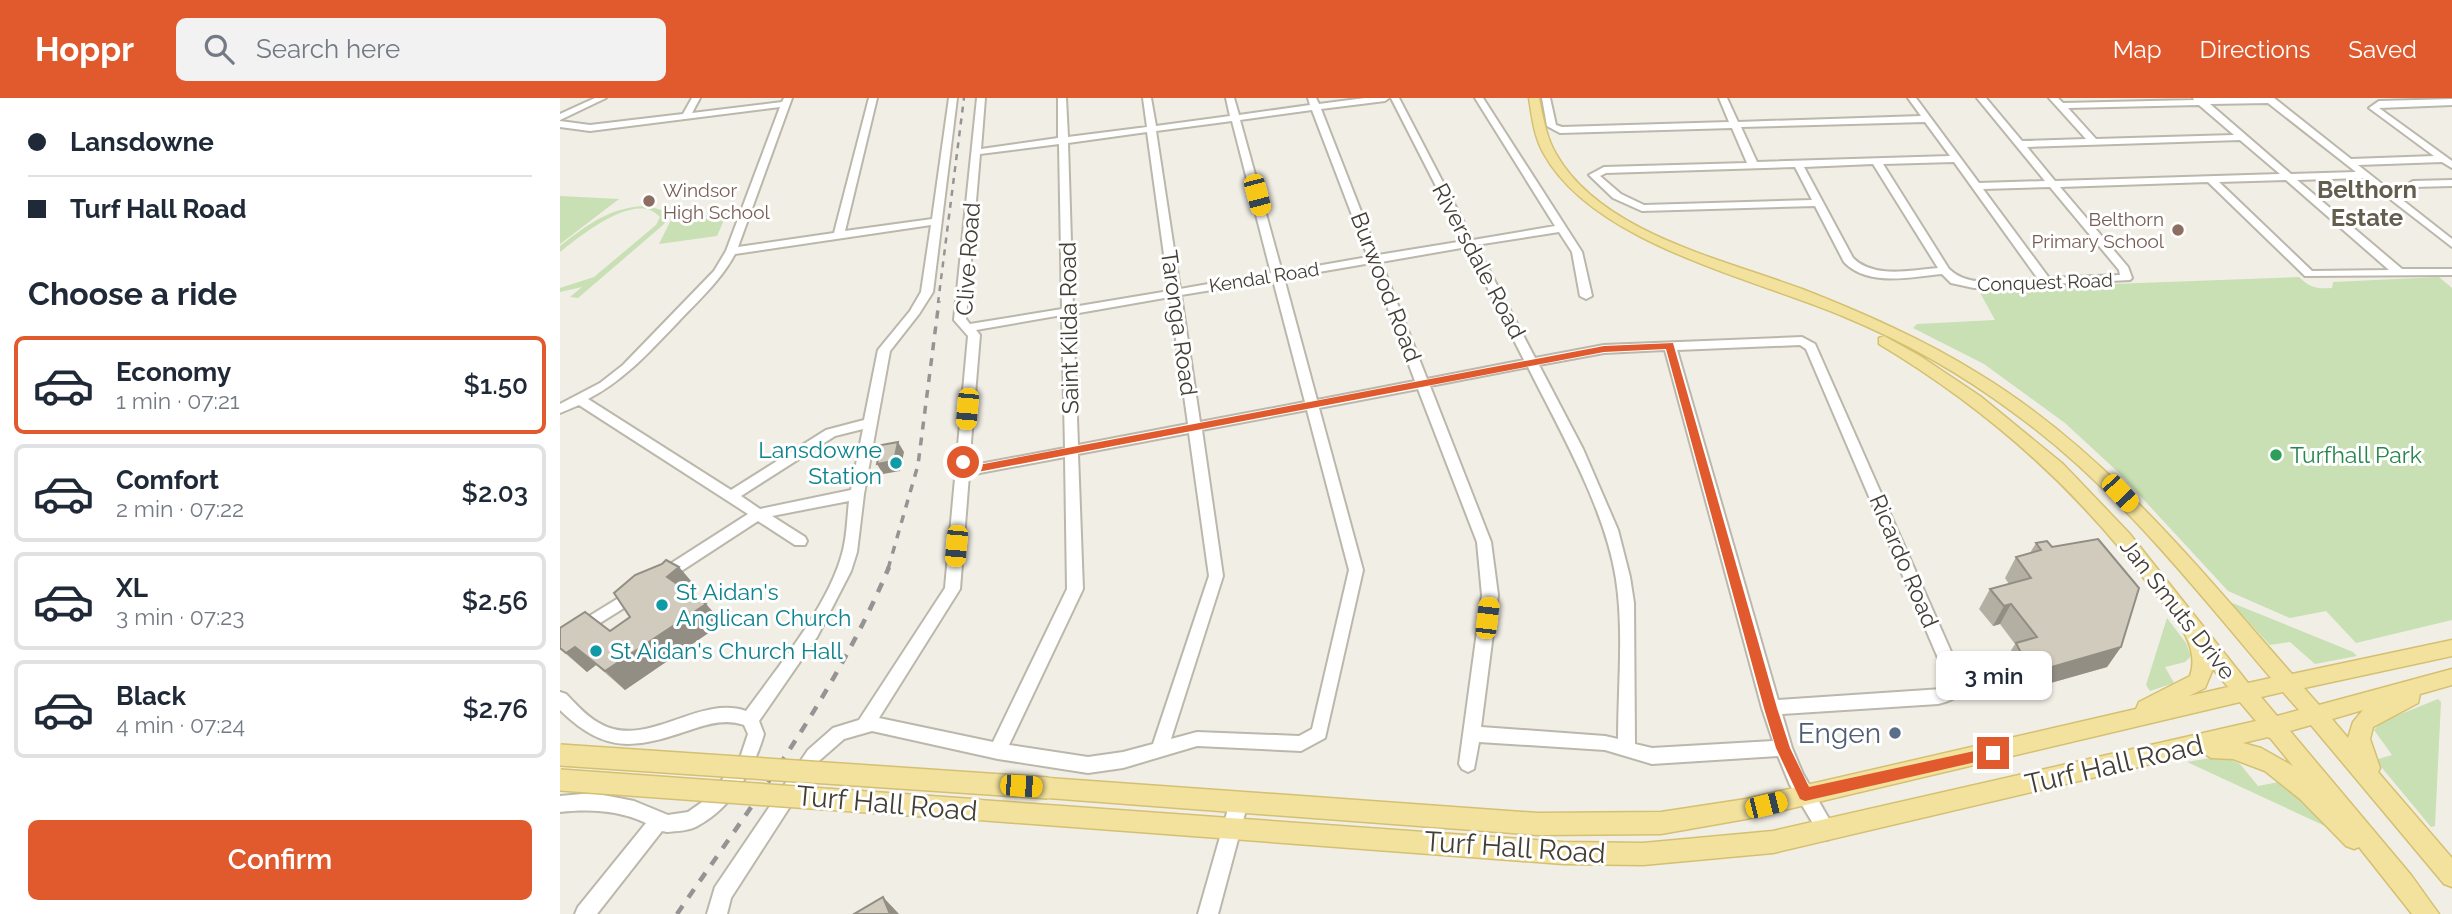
<!DOCTYPE html>
<html lang="en">
<head>
<meta charset="utf-8">
<style>
  :root { --surface:#fff; --page:#f2f2f3; --text:#1f2937; --muted:#747a83; --line:#e0e1e3; --accent:#e05a2e }
  body { margin:0; font-family:Raleway,sans-serif; background:var(--page); color:var(--text); height:100vh; display:flex; flex-direction:column; font-size:26px; white-space:nowrap }
  * { box-sizing:border-box; margin:0 }
  p { font-size:23px; color:var(--muted) }
  .icon { flex:none; width:38px; height:38px; fill:none; stroke:currentColor; stroke-width:2; stroke-linecap:round; stroke-linejoin:round }
  .map { position:relative; flex:1; overflow:hidden }
  .details { display:flex; flex-direction:column; background:var(--surface); width:560px }
  .details>* { flex:none }
  .guide { display:grid; align-content:center; height:154px; padding:0 28px; background:var(--surface) }
  .end { position:absolute; width:32px; height:32px; margin:-16px; border:9px solid #e05a2e; background:#fff; box-shadow:0 0 0 4px #fff }
  .from { border-radius:50% }
  .bubble { position:absolute; height:49px; border-radius:10px; background:var(--surface); box-shadow:0 2px 5px #0004; font-size:23px; font-weight:600; line-height:49px; text-align:center }
  .car { position:absolute; width:21px; height:42px; margin:-21px -10px; border-radius:9px; box-shadow:0 0 5px 2px #0007; background:linear-gradient(#f5c518 24%,#345 0 40%,#f5c518 0 76%,#345 0 86%,#f5c518 0) }
  .guide b { display:flex; align-items:center; gap:24px; height:66px; font-size:26px }
  .guide b+b { border-top:2px solid var(--line) }
  .guide i { width:18px; height:18px; background:var(--text) }
  ul { padding:0; list-style:none }
  li { display:flex; align-items:center; gap:21px; height:98px; margin:0 14px 10px; padding:0 14px; border:4px solid var(--line); border-radius:10px }
  li div { flex:1 }
  li b { display:block; font-size:26px }
  li em { font-style:normal; font-weight:600 }
  li.on { border-color:var(--accent) }
  li>.icon { width:63px; height:63px; stroke-width:1.5 }
  h2 { padding:0 28px; font-size:32px; line-height:84px }
  .action { display:flex; gap:14px; margin-top:auto; padding:14px 28px }
  .action a { flex:1; height:80px; border-radius:10px; background:var(--accent); color:#fff; font-size:28px; font-weight:600; line-height:80px; text-align:center }
  header { display:flex; align-items:center; gap:42px; box-sizing:border-box; height:98px; padding:0 35px; background:var(--accent); color:#fff }
  header strong { font-size:33px }
  nav { display:flex; gap:38px; margin-inline-start:auto; font-size:24px }
  .search { width:490px; height:63px; background:var(--page); display:flex; align-items:center; gap:18px; box-sizing:border-box; padding:0 24px; border-radius:10px; color:var(--muted); font-size:26px }
  main { display:flex; flex:1; min-height:0 }
  .map>svg:first-child { display:block }
  .green { fill:#c8e0b3 }
  .lines { fill:none; stroke-linecap:round; stroke-linejoin:round }
  .minor-casing { stroke:#bbb7aa; stroke-width:4 }
  .major-casing { stroke:#d4c070; stroke-width:3 }
  .minor { fill:#fff; fill-rule:evenodd }
  .major { fill:#f2e29e; fill-rule:evenodd }
  .rail-far2 { stroke:#949494; stroke-width:2.5; stroke-dasharray:6 6; stroke-linecap:butt }
  .rail-far1 { stroke:#949494; stroke-width:3.5; stroke-dasharray:8 8; stroke-linecap:butt }
  .rail { stroke:#949494; stroke-width:4.5; stroke-dasharray:10 10; stroke-linecap:butt }
  .major-bridge-casing { stroke:#d4c070; stroke-width:24; stroke-linecap:butt }
  .major-bridge { stroke:#f2e29e; stroke-width:21 }
  .wall { fill:#b4afa3 }
  .shaded-wall { fill:#928e84 }
  .building { fill:#d1cbbd; stroke:#928e84; stroke-width:2 }
  .route { fill:#e05a2e }
  .education-dot { fill:#8d6e63; stroke:#fff; stroke-width:2.5 }
  .leisure-dot { fill:#2e9e5b; stroke:#fff; stroke-width:2.5 }
  .culture-dot { fill:#0f9aa8; stroke:#fff; stroke-width:2.5 }
  .service-dot { fill:#5c6f8a; stroke:#fff; stroke-width:2.5 }
  .labels { text-anchor:middle; stroke-width:6; stroke-linejoin:round; paint-order:stroke }
  .far-education-label { font-size:19px; fill:#785e54; stroke:#fff; text-anchor:start }
  .far-street-label { font-size:19px; fill:#433f36; stroke:#fff }
  .street-label { font-size:23px; fill:#433f36; stroke:#fff }
  .culture-label { font-size:23px; fill:#0d838f; stroke:#fff; text-anchor:start }
  .leisure-label { font-size:23px; fill:#27864d; stroke:#fff; text-anchor:start }
  .far-district-label { font-size:24px; font-weight:bold; fill:#645e4f; stroke:#fff }
  .near-service-label { font-size:28px; fill:#4e5e75; stroke:#fff; text-anchor:end }
  .near-street-label { font-size:28px; fill:#433f36; stroke:#fff }
</style>
</head>
<body>
<header>
<strong>Hoppr</strong>
<div class="search"><svg class="icon" aria-label="search" viewBox="0 0 24 24"><circle cx="10" cy="10" r="6"/><path d="M15 15l6 6"/></svg>Search here</div>
<nav><a>Map</a><a>Directions</a><a>Saved</a></nav>
</header>
<main>
<section class="details">
<div class="guide">
<b><i class="from"></i>Lansdowne</b>
<b><i></i>Turf Hall Road</b>
</div>
<h2>Choose a ride</h2>
<ul>
<li class="on"><svg class="icon" aria-label="car" viewBox="0 0 24 24"><path d="M5 17H2v-5l4-1 3-4h7l3 4 3 1v5h-3M9 17h6M6 11h13"/><circle cx="7" cy="17" r="2"/><circle cx="17" cy="17" r="2"/></svg><div><b>Economy</b><p>1 min · 07:21</p></div><em>$1.50</em></li>
<li><svg class="icon" aria-label="car" viewBox="0 0 24 24"><path d="M5 17H2v-5l4-1 3-4h7l3 4 3 1v5h-3M9 17h6M6 11h13"/><circle cx="7" cy="17" r="2"/><circle cx="17" cy="17" r="2"/></svg><div><b>Comfort</b><p>2 min · 07:22</p></div><em>$2.03</em></li>
<li><svg class="icon" aria-label="car" viewBox="0 0 24 24"><path d="M5 17H2v-5l4-1 3-4h7l3 4 3 1v5h-3M9 17h6M6 11h13"/><circle cx="7" cy="17" r="2"/><circle cx="17" cy="17" r="2"/></svg><div><b>XL</b><p>3 min · 07:23</p></div><em>$2.56</em></li>
<li><svg class="icon" aria-label="car" viewBox="0 0 24 24"><path d="M5 17H2v-5l4-1 3-4h7l3 4 3 1v5h-3M9 17h6M6 11h13"/><circle cx="7" cy="17" r="2"/><circle cx="17" cy="17" r="2"/></svg><div><b>Black</b><p>4 min · 07:24</p></div><em>$2.76</em></li>
</ul>
<div class="action"><a>Confirm</a></div>
</section>
<div class="map">
<svg width="1892" height="816" viewBox="0 0 1892 816">
  <rect width="100%" height="100%" fill="#f1eee6"/>
  <g class="green">
    <polygon points="0,98 59,101 0,146"/>
    <path d="M89,108l18,6 1,6 -5,7 -85,73 -8,-1 12,-10 -22,5v-4l34,-11 62,-52 4,-8c-24,-28 -81,20 -100,35v-6c28,-22 52,-40 89,-40z"/>
    <polygon points="167,115 157,138 99,146 111,122"/>
    <path d="M1739,179c11,11 18,12 33,11l1,-6 106,-5 13,11v332l-96,23 -30,-32 -36,7 -62,-27 -109,-118 -54,-50 -81,-59 -71,-36 4,-4 78,-4 -17,-31z"/>
    <polygon points="1670,504 1793,554 1797,558 1755,566 1730,544 1710,547"/>
    <polygon points="1607,520 1626,545 1631,558 1625,564 1605,569 1614,585 1590,593 1586,587"/>
    <polygon points="1878,601 1881,604 1875,728 1871,729 1818,665 1818,661 1832,657 1814,632 1821,624"/>
    <polygon points="1662,658 1680,666 1698,688 1724,683 1765,728 1627,664"/>
  </g>
  <g class="lines">
    <g class="minor-casing">
      <g id="minor">
        <polygon points="35,0 46,0 0,22 0,16"/>
        <path d="M132,0h8l-8,15 90,-11 2,-4h8l-54,149 96,-14 35,-135h8l-32,133 87,-12 17,-121h8l-24,194 -14,22 -29,37 -26,143 -7,58 -6,19 -34,66 -58,84 5,13c-10,35 -32,73 -65,91 -9,6 -22,6 -32,7l-5,-1 -65,83h-22l3,-7 68,-84c-28,-13 -56,-14 -86,-11v-16l33,-3 41,8 34,14 20,-3 20,-14 33,-43 7,-21 -4,-9c-16,-6 -33,-2 -48,3 -59,20 -89,28 -136,-18v-18l6,2c10,10 20,22 33,29 47,28 99,-29 147,-12 32,-44 82,-105 96,-157 5,-17 5,-36 7,-53l-77,15 33,21 2,4 -2,4h-10l-37,-24 -92,60h-10l-2,-4 2,-4 92,-59 -169,-109 -19,8v-9l40,-21 23,-18 91,-94 12,-20 54,-144 -190,24 -30,-4v-6l30,4 93,-11zM371,127l-10,67 -11,19 -32,39 -14,70 -38,10 -95,60 -143,-91c37,-19 63,-49 91,-78 21,-22 42,-41 56,-67zM303,331l-12,61 -91,19 -19,-13 94,-60z"/>
        <path d="M417,0h8l-4,51 77,-11v-40h8l2,39 79,-10 -4,-29h8l5,28 74,-10 -4,-18h8l5,17 71,-10 -2,-7h8l3,6 46,-6h24l-4,3 -64,8 57,146 86,-14 -73,-143h8l74,142 82,-14 -80,-128h8l99,154 10,44 -6,3 -6,-3 -8,-44 -13,-20 -83,13 59,113 69,-13 198,-8 13,7 145,328c3,21 -1,27 -22,32l-156,10 10,34 11,26 33,57 -3,6 -6,3 -6,-3 -31,-52 -12,-29 -126,8 -47,-14 -126,-8 -5,27 -6,3 -6,-3 -3,-5 23,-169 -5,-53 -59,-153 -99,19 44,162 -38,168 -24,13 -104,-5 -74,22 -35,5 -90,-14 -126,-28 -28,8 -24,21 -89,138 -4,16h-20l8,-27 93,-137 25,-22 26,-8 86,-132 23,-252 -14,-16zM752,12l56,147 -86,15 -42,-152zM672,23l39,152 -91,16 -24,-158zM587,34l22,159 -96,16 -5,-164zM499,46l3,165 -92,15 -4,-5 14,-165zM907,149l57,113 -97,19 -46,-117zM811,165l44,118 -98,19 -33,-122zM713,182l32,122 -105,20 -19,-127zM610,199l18,127 -110,21 -5,-131zM502,217l3,133 -96,18 11,-131 -4,-5zM1240,247l6,4 138,323 2,13 -4,4 -164,11 -101,-350zM1105,252l97,358 11,33 -121,7 -17,-4 -1,-141 -4,-26 -12,-47 -35,-81 -44,-84 65,-12zM968,269c32,64 77,141 88,212 8,51 2,108 2,160l-13,-3 -124,-9 17,-132 -7,-53 -61,-156zM747,312l42,160 -37,159 -13,7 -102,-4 -26,7 52,-163 -21,-146zM629,335l20,143 -56,168 -30,8 -35,5 -79,-12 74,-156 -5,-135zM505,359l2,132 -74,153 -114,-24 81,-129 9,-114z"/>
        <path d="M982,0h8l6,27 6,2 167,-5 -10,-24h8l11,24 183,-6 -13,-18h8l63,85 66,-2 -68,-83h9l36,43 64,-2 -37,-41h9l5,5 131,-3 -1,-2h81l77,61 83,-3 -65,-48 10,-7 73,-2v6l-73,3 73,53v7l-10,-6 -84,3 94,74v8l-89,-69 -66,2 105,89h50v6l-147,1 -97,-94 -148,5 68,80 4,11 -2,2 -156,8 -23,-5 -9,-9c-31,3 -74,13 -98,-12l-29,-56 -173,5 -29,-13 -24,-23 15,-8 143,-4 -15,-35 -172,5 -13,-7zM1708,5l88,69 -65,2 -81,-70zM1639,7l35,30 -138,4 -28,-31zM1365,24l25,34 -193,6 -16,-35zM1680,42l40,34 -225,7 -28,-34zM1394,64l84,117c-28,1 -68,11 -89,-10l-66,-105zM1313,66l65,104c-27,2 -64,11 -85,-10l-49,-91zM1235,69l17,33 -168,5 -23,-11 -21,-18 6,-3zM1726,82l103,90 -77,1 -93,-89zM1490,89l69,83 1,5 -71,3 -66,-89z"/>
        <polygon points="1892,82 1892,88 1853,89 1848,86 1853,83"/>
        <polygon points="75,490 80,492 83,496 80,500 0,550 0,536"/>
        <polygon points="679,696 685,698 688,704 658,816 638,816 670,704 673,698"/>
      </g>
    </g>
    <g class="major-casing">
      <path id="major" d="M969,0h10c4,19 7,39 17,56 45,79 166,105 246,135 61,24 121,50 177,85 124,75 218,192 313,300l160,-34v16l-148,32 15,17 133,-36v16l-32,9 -2,9 -45,24 -3,12 10,29 -2,4 74,86v29l-8,-3 -133,-159 -21,6 121,144 28,39h-27l-53,-67 -5,2 -8,-3 -46,-47 -35,-28 -32,-12 -22,-1 -9,-6 -429,101 -130,12 -80,-1 -584,-44 -8,-3 -3,-7 3,-7 8,-3 584,42 80,1 130,-12 483,-110 -16,-19 -494,117 -85,15 -123,1 -490,-37 -8,-3 -3,-7 3,-7 8,-3 490,35 123,-1 85,-13 390,-90 3,-7 51,-26c11,-31 -17,-60 -35,-83 -76,-103 -167,-184 -276,-249v-6l5,-2 36,20 60,40 83,68 66,69 119,150 23,-5c-79,-93 -157,-193 -257,-265 -52,-39 -109,-71 -169,-96 -92,-39 -251,-73 -301,-163 -10,-17 -12,-37 -15,-56zM1653,571l15,18 -39,9 16,-8zM1723,594l16,18 -22,6 -16,-19zM1803,612l-10,12 -5,16 -16,-19zM1708,639l3,2 22,27 -32,-18 -18,-5z"/>
    </g>
    <use href="#minor" class="minor"/>
    <use href="#major" class="major"/>
    <polyline class="rail-far2" points="378,205 404,0"/>
    <polyline class="rail-far1" points="328,471 358,367 379,203"/>
    <path class="rail" d="M117,816c77,-112 159,-221 212,-347"/>
    <g class="major-bridge-casing">
      <g id="major-bridge">
        <polyline points="0,657 488,690"/>
        <polyline points="0,682 419,712"/>
      </g>
    </g>
    <use href="#major-bridge" class="major-bridge"/>
  </g>
  <g class="wall">
    <polygon points="1476,445 1561,549 1547,569 1466,592 1457,581 1453,583 1444,564 1455,546 1440,526 1433,528 1419,511 1430,491 1449,486 1445,480 1456,459 1470,455"/>
    <polygon points="119,469 136,489 129,494 163,525 65,592 36,567 27,574 0,551 0,530 50,533 70,519"/>
  </g>
  <g class="shaded-wall">
    <polygon points="338,344 344,354 340,373 323,376 317,366"/>
    <polygon points="119,469 136,489 124,498 107,479"/>
    <polygon points="146,506 163,525 65,592 45,573"/>
    <polygon points="1451,506 1440,526 1433,528 1444,508"/>
    <polygon points="15,549 36,567 27,574 6,555"/>
    <polygon points="1561,549 1547,569 1466,592 1478,573"/>
    <polygon points="1469,562 1457,581 1453,583 1465,563"/>
    <polygon points="323,799 339,816 330,816"/>
  </g>
  <g class="building">
    <polygon points="338,344 334,363 317,366 321,347"/>
    <polygon points="1538,441 1579,490 1561,549 1478,573 1469,562 1465,563 1456,545 1477,539 1451,506 1444,508 1430,491 1471,480 1456,459 1481,452 1476,445 1487,443 1492,449"/>
    <polygon points="106,462 119,469 107,479 146,506 45,573 15,549 6,555 0,550 0,530 25,514 50,533 70,519 54,495 75,477 102,466"/>
    <polygon points="323,799 330,816 294,816"/>
  </g>
  <polygon class="route" points="1113,245 1217,610 1230,650 1249,689 1433,649 1440,655 1438,659 1245,703 1240,701 1216,650 1204,610 1106,251 1044,254 402,377 397,374 397,364 403,360 407,361 408,369 1044,248"/>
  <g class="education-dot">
    <circle cx="89" cy="103" r="7"/>
    <circle cx="1618" cy="132" r="7"/>
  </g>
  <circle class="leisure-dot" cx="1716" cy="357" r="7"/>
  <g class="culture-dot">
    <circle cx="336" cy="365" r="7"/>
    <circle cx="102" cy="507" r="7"/>
    <circle cx="36" cy="553" r="7"/>
  </g>
  <circle class="service-dot" cx="1335" cy="635" r="7"/>
  <g class="labels">
    <g class="far-education-label">
      <text x="103" y="99">Windsor<tspan x="103" dy="22">High School</tspan></text>
      <text x="1604" y="128" text-anchor="end">Belthorn<tspan x="1604" dy="22">Primary School</tspan></text>
    </g>
    <g class="far-street-label">
      <text transform="translate(704 179) rotate(-9)" y="7">Kendal Road</text>
      <text transform="translate(1485 184) rotate(-2)" y="7">Conquest Road</text>
    </g>
    <g class="street-label">
      <text transform="translate(408 161) rotate(-86)" y="8">Clive Road</text>
      <text transform="translate(919 163) rotate(62)" y="8">Riversdale Road</text>
      <text transform="translate(826 189) rotate(69)" y="8">Burwood Road</text>
      <text transform="translate(619 225) rotate(82)" y="8">Taronga Road</text>
      <text transform="translate(509 230) rotate(-91)" y="8">Saint Kilda Road</text>
      <text transform="translate(1344 463) rotate(67)" y="8">Ricardo Road</text>
      <text transform="translate(1618 511) rotate(52)" y="8">Jan Smuts Drive</text>
    </g>
    <g class="culture-label">
      <text x="322" y="360" text-anchor="end">Lansdowne<tspan x="322" dy="26">Station</tspan></text>
      <text x="116" y="502">St Aidan's<tspan x="116" dy="26">Anglican Church</tspan></text>
      <text x="50" y="561">St Aidan's Church Hall</text>
    </g>
    <g class="leisure-label">
      <text x="1730" y="365">Turfhall Park</text>
    </g>
    <g class="far-district-label">
      <text x="1807" y="100">Belthorn<tspan x="1807" dy="28">Estate</tspan></text>
    </g>
    <g class="near-service-label">
      <text x="1321" y="645">Engen</text>
    </g>
    <g class="near-street-label">
      <text transform="translate(1554 666) rotate(-13)" y="10">Turf Hall Road</text>
      <text transform="translate(327 705) rotate(5)" y="10">Turf Hall Road</text>
      <text transform="translate(955 749) rotate(4)" y="10">Turf Hall Road</text>
    </g>
  </g>
</svg>
<i class="end from" style="left:403px;top:364px"></i>
<i class="end" style="left:1433px;top:655px"></i>
<div class="bubble" style="left:1376px;top:553px;width:116px">3 min</div>
<i class="car" style="left:697px;top:97px;rotate:165deg"></i>
<i class="car" style="left:407px;top:311px;rotate:185deg"></i>
<i class="car" style="left:1560px;top:395px;rotate:137deg"></i>
<i class="car" style="left:396px;top:448px;rotate:185deg"></i>
<i class="car" style="left:927px;top:520px;rotate:7deg"></i>
<i class="car" style="left:461px;top:688px;rotate:94deg"></i>
<i class="car" style="left:1206px;top:707px;rotate:76deg"></i>
</div>
</main>
</body>
</html>
